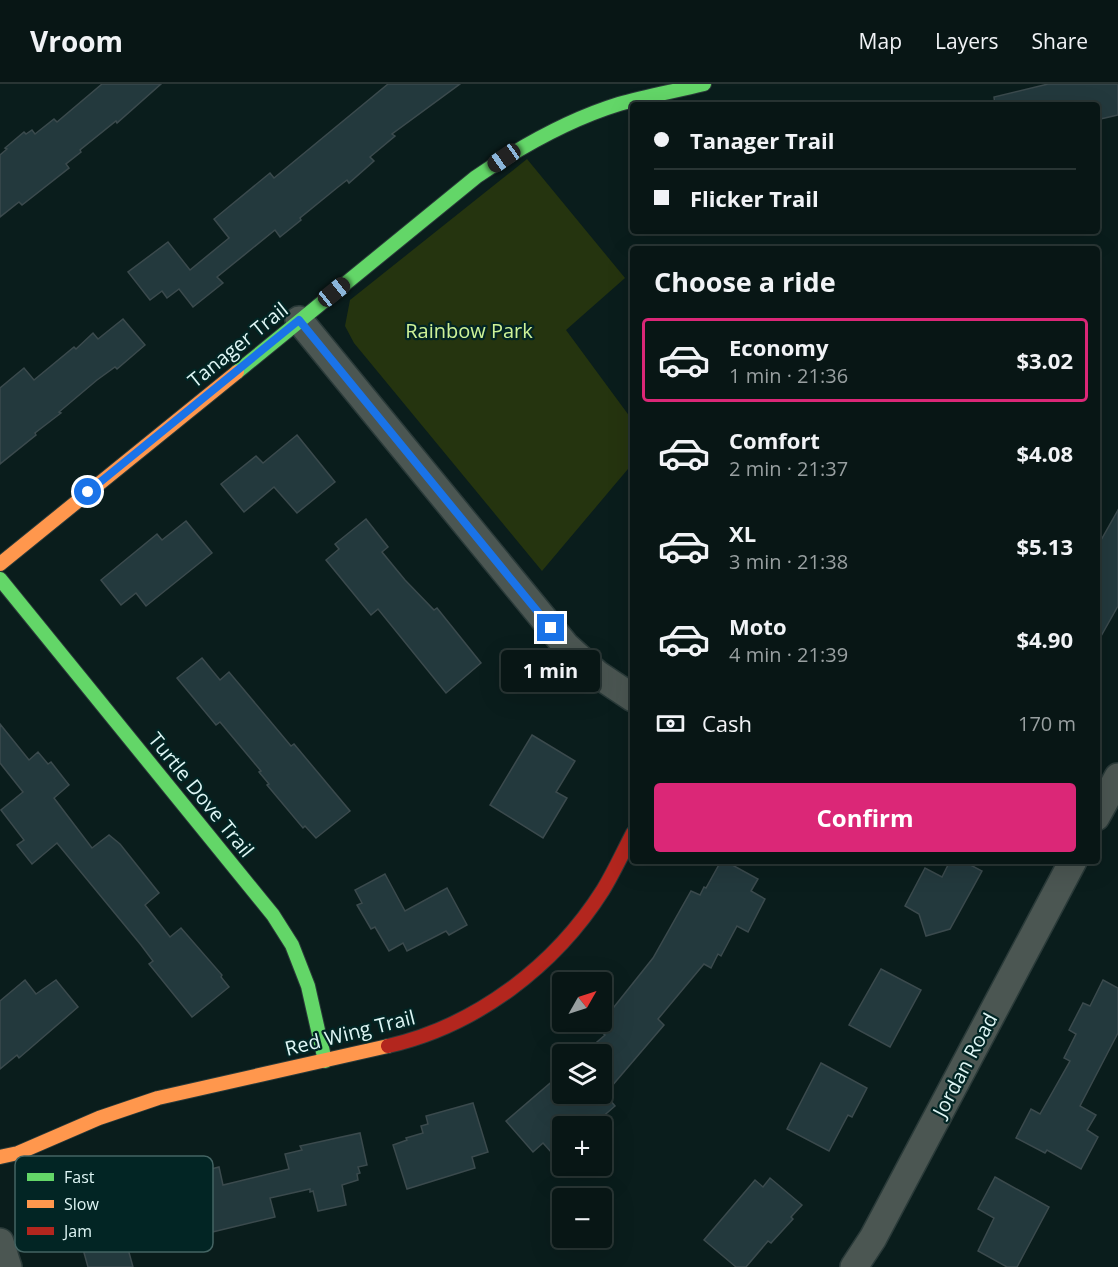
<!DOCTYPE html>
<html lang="en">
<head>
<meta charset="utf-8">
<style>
  :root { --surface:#081615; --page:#162322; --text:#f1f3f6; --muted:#989fa0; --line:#293534; --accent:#db2777 }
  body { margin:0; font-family:"Open Sans",sans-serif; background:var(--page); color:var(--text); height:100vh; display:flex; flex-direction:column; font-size:22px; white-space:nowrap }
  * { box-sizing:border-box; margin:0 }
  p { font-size:20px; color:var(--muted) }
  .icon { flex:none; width:33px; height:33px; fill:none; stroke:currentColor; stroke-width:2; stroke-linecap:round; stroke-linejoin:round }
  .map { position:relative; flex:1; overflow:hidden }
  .drawer { position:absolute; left:630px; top:162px; width:470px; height:618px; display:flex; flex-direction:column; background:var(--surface); border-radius:6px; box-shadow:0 6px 24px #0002,0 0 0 2px var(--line) }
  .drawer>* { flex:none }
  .hud { position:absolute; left:630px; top:18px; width:470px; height:132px; border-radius:6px; box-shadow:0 6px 24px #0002,0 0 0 2px var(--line); display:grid; align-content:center; height:132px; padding:0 24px; background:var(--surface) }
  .needle { width:39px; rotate:51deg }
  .controls { position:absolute; left:552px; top:888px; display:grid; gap:12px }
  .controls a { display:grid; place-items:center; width:60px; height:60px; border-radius:6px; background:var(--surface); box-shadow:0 6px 24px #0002,0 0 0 2px var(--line); font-size:30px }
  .end { position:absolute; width:27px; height:27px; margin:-14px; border:8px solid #1a73e8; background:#fff; box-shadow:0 0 0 3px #fff }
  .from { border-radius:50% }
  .bubble { position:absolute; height:42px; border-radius:6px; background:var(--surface); box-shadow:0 6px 24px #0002,0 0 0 2px var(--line); font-size:20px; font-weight:700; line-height:42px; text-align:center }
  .car { position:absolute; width:18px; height:36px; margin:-18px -9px; border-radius:8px; box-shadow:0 0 4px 2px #0007; background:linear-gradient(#222 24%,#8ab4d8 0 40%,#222 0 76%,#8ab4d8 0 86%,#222 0) }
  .hud b { display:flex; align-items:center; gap:21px; height:57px; font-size:22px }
  .hud b+b { border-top:2px solid var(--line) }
  .hud i { width:15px; height:15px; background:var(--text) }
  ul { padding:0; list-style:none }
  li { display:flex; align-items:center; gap:18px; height:84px; margin:0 12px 9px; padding:0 12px; border:3px solid transparent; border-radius:6px }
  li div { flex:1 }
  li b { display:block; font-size:22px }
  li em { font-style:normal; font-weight:700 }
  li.selected { border-color:var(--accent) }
  li>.icon { width:54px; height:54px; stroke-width:1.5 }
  h2 { padding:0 24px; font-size:27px; line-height:72px }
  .pay { display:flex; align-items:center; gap:15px; height:66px; padding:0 24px; font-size:22px }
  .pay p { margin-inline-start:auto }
  .primary-button { display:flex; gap:12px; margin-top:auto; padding:12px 24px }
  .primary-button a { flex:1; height:69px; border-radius:6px; background:var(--accent); color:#fff; font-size:24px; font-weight:700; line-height:69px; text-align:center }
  header { display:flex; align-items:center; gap:36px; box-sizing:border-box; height:84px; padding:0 30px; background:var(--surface); border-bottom:2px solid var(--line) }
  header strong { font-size:28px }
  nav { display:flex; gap:33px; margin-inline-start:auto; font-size:21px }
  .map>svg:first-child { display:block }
  .green { fill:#25340f }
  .building { fill:#23393d; stroke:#3b4a4d; stroke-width:1.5 }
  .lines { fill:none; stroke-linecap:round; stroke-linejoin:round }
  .street-casing { stroke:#2a3a39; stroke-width:30 }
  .fast-casing { stroke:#2a3a39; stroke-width:16 }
  .slow-casing { stroke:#2a3a39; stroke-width:16 }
  .jam-casing { stroke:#2a3a39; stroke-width:16 }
  .street { stroke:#4b5652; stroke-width:27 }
  .fast { stroke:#63d668; stroke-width:14 }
  .slow { stroke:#ff974d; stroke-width:14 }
  .jam { stroke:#b3261e; stroke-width:14 }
  .route { stroke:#1a73e8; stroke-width:8 }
  .labels { text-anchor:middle; stroke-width:4.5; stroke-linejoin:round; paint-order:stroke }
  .park-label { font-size:20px; fill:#cef297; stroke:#022524 }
  .street-label { font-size:20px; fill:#dff6f5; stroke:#022524 }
  .key { fill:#022524; stroke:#446463; stroke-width:1.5 }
  .key-label { font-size:16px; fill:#dff6f5 }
</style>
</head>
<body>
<header>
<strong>Vroom</strong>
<nav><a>Map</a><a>Layers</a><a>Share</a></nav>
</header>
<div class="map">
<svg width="1118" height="1183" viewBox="0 0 1118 1183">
  <rect width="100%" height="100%" fill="#0a1d1c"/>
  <polygon class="green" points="527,75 625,194 566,246 633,337 633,379 542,487 354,259 345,242 350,216"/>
  <g class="building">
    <polygon points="102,0 161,0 117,39 116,37 80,66 81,68 66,80 69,84 22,121 19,118 0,133 0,71 7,65 5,64 24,48 26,50 32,46 35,50 54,35 57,38"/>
    <polygon points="388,0 460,0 392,50 395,52 370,73 374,77 349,99 347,96 338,103 300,134 301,136 280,153 275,146 217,193 223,199 193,223 179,205 167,214 162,207 150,216 128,188 168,158 190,186 229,154 214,135 270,89 274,94"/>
    <polygon points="1048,0 1118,0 1118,31 1096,36 1096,21 995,21 994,13"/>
    <polygon points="123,235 145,261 117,285 115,283 97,296 59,328 61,329 35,349 36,351 0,380 0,304 24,284 34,296 74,263 76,265 93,249 98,255"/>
    <polygon points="297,351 335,398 297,429 274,403 244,428 221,400 256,372 263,379"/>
    <polygon points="1118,426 1118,522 1096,561 1096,465"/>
    <polygon points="366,435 388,463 382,468 405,496 434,526 437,524 481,579 446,609 378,525 371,531 326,476 339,465 335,460"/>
    <polygon points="186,437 212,469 146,522 136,509 121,521 101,496 157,450 162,456"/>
    <polygon points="202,574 220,596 229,588 291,662 294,660 350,727 316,754 305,742 303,744 267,701 269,700 259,688 261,687 220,638 216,641 177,594"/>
    <polygon points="0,640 29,676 38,668 48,680 51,678 69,701 54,714 92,764 109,751 120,760 159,809 145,821 170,853 181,844 222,891 221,893 229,903 192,933 149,880 153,877 141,861 57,759 32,780 17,761 24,756 1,726 23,708 0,679"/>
    <polygon points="532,651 575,677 556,708 567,714 543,754 490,721"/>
    <polygon points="721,777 725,777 758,795 751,807 765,815 748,848 737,842 721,872 718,870 711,884 704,880 658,935 664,941 605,1010 615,1022 592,1042 562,1042 562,1080 543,1059 533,1068 506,1037 562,989 562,1010 602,1010 602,970 583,970 605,951 595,943 602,938 653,874 691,807 700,811 704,803 706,804"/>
    <polygon points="950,777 963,777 982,787 950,845 926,852 919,830 905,822 925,784 942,793"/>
    <polygon points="385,790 405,827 447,804 467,841 449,851 446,847 407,867 403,859 389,867 375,843 371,845 357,821 362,819 355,806"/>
    <polygon points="881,885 921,906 890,963 849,941"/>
    <polygon points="25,896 36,910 56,896 78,923 19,974 17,971 0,985 0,917"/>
    <polygon points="1103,896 1118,904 1118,949 1080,1022 1096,1031 1087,1046 1098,1053 1081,1085 1047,1066 1045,1069 1016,1054 1031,1025 1040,1030 1070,977 1064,974 1076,950 1069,946 1083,919 1090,922"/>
    <polygon points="821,979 867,1004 852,1033 848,1031 829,1067 787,1045"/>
    <polygon points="473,1019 488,1068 472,1073 475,1084 407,1105 393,1061 407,1056 406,1054 423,1049 421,1042 428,1040 426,1032"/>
    <polygon points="360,1049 367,1081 358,1083 360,1089 357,1090 358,1096 342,1101 346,1121 318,1127 313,1107 310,1108 310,1105 270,1114 275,1133 204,1150 200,1131 125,1154 133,1183 88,1183 81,1158 85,1158 76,1128 178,1100 177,1096 191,1092 191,1090 219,1083 223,1101 289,1085 285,1070 302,1066 300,1062"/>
    <polygon points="995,1093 1049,1123 1017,1183 1007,1183 978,1167 994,1134 978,1125"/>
    <polygon points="770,1094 802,1121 791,1133 793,1135 771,1159 768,1157 746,1183 736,1183 704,1156 755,1096 763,1103"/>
  </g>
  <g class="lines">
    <g class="street-casing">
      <g id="street">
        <polyline points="299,236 566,562 597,590 633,614"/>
        <polyline points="1096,733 1118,693"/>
        <polyline points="0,1158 8,1183"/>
        <polyline points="854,1183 873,1154 1073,777"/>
      </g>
    </g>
    <g class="fast-casing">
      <g id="fast">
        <path d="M237,288l239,-195c44,-30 91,-57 143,-73 28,-8 57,-13 85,-20"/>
        <polyline points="0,495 273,831 292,861 308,902 325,977"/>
      </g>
    </g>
    <g class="slow-casing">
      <g id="slow">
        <polyline points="0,480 237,288"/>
        <polyline points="0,1073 18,1069 99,1034 158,1014 388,962"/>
      </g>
    </g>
    <g class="jam-casing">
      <path id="jam" d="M388,962c88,-20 167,-80 215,-156 11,-18 20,-38 30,-57"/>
    </g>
    <use href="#street" class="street"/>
    <use href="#fast" class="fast"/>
    <use href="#slow" class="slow"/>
    <use href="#jam" class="jam"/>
  </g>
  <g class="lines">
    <polyline class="route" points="88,408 299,236 551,544"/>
  </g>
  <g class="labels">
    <g class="park-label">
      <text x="469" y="254">Rainbow Park</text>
    </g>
    <g class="street-label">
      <text transform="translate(238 261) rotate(-39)" y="7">Tanager Trail</text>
      <text transform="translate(201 711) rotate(51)" y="7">Turtle Dove Trail</text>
      <text transform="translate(350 949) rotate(-14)" y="7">Red Wing Trail</text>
      <text transform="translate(965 981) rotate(-62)" y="7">Jordan Road</text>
    </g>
  </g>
  <rect x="15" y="1072" width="198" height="96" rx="9" class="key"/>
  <rect x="27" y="1089" width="27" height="8" fill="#63d668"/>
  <rect x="27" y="1116" width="27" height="8" fill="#ff974d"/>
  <rect x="27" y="1143" width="27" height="8" fill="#b3261e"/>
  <g class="key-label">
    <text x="64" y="1099">Fast</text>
    <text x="64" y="1126">Slow</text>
    <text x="64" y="1153">Jam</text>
  </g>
</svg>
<div class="controls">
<a><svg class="needle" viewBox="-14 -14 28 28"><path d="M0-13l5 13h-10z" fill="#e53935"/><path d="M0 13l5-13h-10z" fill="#989fa0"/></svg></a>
<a><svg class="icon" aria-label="layers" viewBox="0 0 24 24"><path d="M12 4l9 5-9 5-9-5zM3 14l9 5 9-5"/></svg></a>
<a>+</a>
<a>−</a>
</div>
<i class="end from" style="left:88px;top:408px"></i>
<i class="end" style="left:551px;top:544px"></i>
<div class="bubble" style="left:501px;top:566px;width:99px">1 min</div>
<i class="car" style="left:504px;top:74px;rotate:235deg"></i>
<i class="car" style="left:334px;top:208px;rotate:51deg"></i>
<div class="hud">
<b><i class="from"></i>Tanager Trail</b>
<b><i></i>Flicker Trail</b>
</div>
<section class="drawer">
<h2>Choose a ride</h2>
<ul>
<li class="selected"><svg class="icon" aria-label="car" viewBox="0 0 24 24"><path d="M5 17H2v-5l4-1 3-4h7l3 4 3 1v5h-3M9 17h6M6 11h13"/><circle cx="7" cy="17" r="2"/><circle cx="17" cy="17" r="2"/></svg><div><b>Economy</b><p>1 min · 21:36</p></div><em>$3.02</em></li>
<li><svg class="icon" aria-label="car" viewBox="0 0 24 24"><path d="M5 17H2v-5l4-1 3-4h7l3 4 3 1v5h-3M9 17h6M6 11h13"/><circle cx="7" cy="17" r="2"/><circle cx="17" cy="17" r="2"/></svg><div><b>Comfort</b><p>2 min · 21:37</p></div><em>$4.08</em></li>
<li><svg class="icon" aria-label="car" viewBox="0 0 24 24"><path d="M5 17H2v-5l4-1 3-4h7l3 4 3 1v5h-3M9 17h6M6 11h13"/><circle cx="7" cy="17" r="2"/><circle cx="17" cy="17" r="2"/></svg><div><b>XL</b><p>3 min · 21:38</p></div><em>$5.13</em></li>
<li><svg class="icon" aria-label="car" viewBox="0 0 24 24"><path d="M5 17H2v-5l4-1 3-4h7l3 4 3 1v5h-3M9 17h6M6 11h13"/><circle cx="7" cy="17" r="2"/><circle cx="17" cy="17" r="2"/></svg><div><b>Moto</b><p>4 min · 21:39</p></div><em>$4.90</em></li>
</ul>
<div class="pay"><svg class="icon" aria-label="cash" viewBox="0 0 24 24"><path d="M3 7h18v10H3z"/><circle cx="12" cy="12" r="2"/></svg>Cash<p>170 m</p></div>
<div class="primary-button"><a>Confirm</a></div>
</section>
</div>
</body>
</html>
